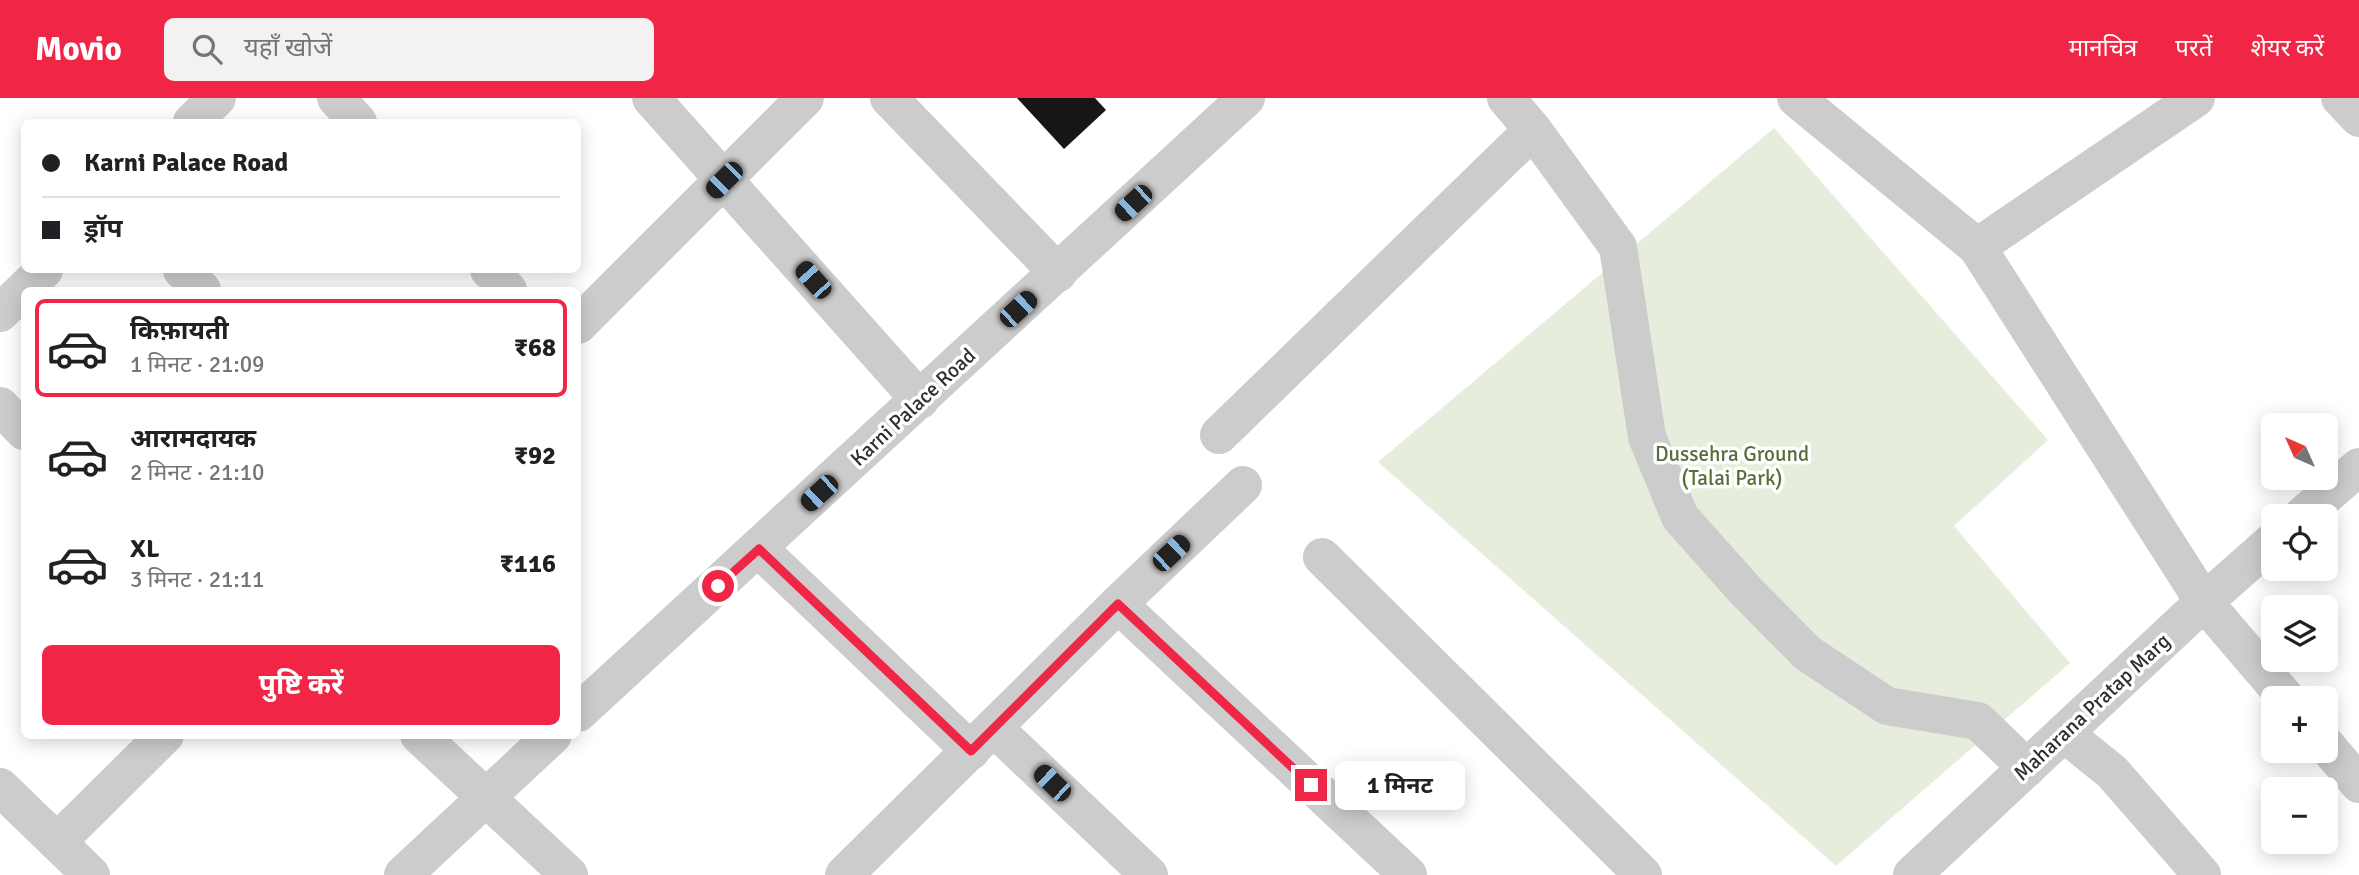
<!DOCTYPE html>
<html lang="hi">
<head>
<meta charset="utf-8">
<style>
  :root { --surface:#fff; --page:#f2f2f2; --text:#202124; --muted:#757577; --line:#e0e0e0; --accent:#f12647 }
  body { margin:0; font-family:Signika,"Noto Sans Devanagari",sans-serif; background:var(--page); color:var(--text); height:100vh; display:flex; flex-direction:column; font-size:26px; white-space:nowrap }
  * { box-sizing:border-box; margin:0 }
  p { font-size:23px; color:var(--muted) }
  .icon { flex:none; width:38px; height:38px; fill:none; stroke:currentColor; stroke-width:2; stroke-linecap:round; stroke-linejoin:round }
  .map { position:relative; flex:1; overflow:hidden }
  .sheet { position:absolute; left:21px; top:189px; width:560px; height:452px; display:flex; flex-direction:column; background:var(--surface); border-radius:10px; box-shadow:0 4px 18px #0003 }
  .sheet>* { flex:none }
  .guide { position:absolute; left:21px; top:21px; width:560px; height:154px; border-radius:10px; box-shadow:0 4px 18px #0003; display:grid; align-content:center; height:154px; padding:0 21px; background:var(--surface) }
  .needle { width:46px; rotate:315deg }
  .fabs { position:absolute; left:2261px; top:315px; display:grid; gap:14px }
  .fabs a { display:grid; place-items:center; width:77px; height:77px; border-radius:10px; background:var(--surface); box-shadow:0 4px 18px #0003; font-size:35px }
  .end { position:absolute; width:32px; height:32px; margin:-16px; border:9px solid #f12647; background:#fff; box-shadow:0 0 0 4px #fff }
  .from { border-radius:50% }
  .bubble { position:absolute; height:49px; border-radius:10px; background:var(--surface); box-shadow:0 4px 18px #0003; font-size:23px; font-weight:700; line-height:49px; text-align:center }
  .car { position:absolute; width:21px; height:42px; margin:-21px -10px; border-radius:9px; box-shadow:0 0 5px 2px #0007; background:linear-gradient(#222 24%,#8ab4d8 0 40%,#222 0 76%,#8ab4d8 0 86%,#222 0) }
  .guide b { display:flex; align-items:center; gap:24px; height:66px; font-size:26px }
  .guide b+b { border-top:2px solid var(--line) }
  .guide i { width:18px; height:18px; background:var(--text) }
  ul { padding:12px 0 0; list-style:none }
  li { display:flex; align-items:center; gap:21px; height:98px; margin:0 14px 10px; padding:0 7px; border:4px solid transparent; border-radius:10px }
  li div { flex:1 }
  li b { display:block; font-size:26px }
  li em { font-style:normal; font-weight:700 }
  li.on { border-color:var(--accent) }
  li>.icon { width:63px; height:63px; stroke-width:1.5 }
  .cta { display:flex; gap:14px; margin-top:auto; padding:14px 21px }
  .cta a { flex:1; height:80px; border-radius:10px; background:var(--accent); color:#fff; font-size:28px; font-weight:700; line-height:80px; text-align:center }
  header { display:flex; align-items:center; gap:42px; box-sizing:border-box; height:98px; padding:0 35px; background:var(--accent); color:#fff }
  header strong { font-size:33px }
  nav { display:flex; gap:38px; margin-inline-start:auto; font-size:24px }
  .search { width:490px; height:63px; background:var(--page); display:flex; align-items:center; gap:18px; box-sizing:border-box; padding:0 24px; border-radius:10px; color:var(--muted); font-size:26px }
  .map>svg:first-child { display:block }
  .green { fill:#e7eddc }
  .building { fill:#161616 }
  .lines { fill:none; stroke-linecap:round; stroke-linejoin:round }
  .minor { stroke:#ccc; stroke-width:38 }
  .tertiary { stroke:#ccc; stroke-width:38 }
  .route { stroke:#f12647; stroke-width:9 }
  .labels { text-anchor:middle; stroke-width:7; stroke-linejoin:round; paint-order:stroke }
  .street-label { font-size:21px; fill:#2f2f2f; stroke:#fff }
  .park-label { font-size:21px; fill:#566e39; stroke:#fff }
</style>
</head>
<body>
<header>
<strong>Movio</strong>
<div class="search"><svg class="icon" aria-label="search" viewBox="0 0 24 24"><circle cx="10" cy="10" r="6"/><path d="M15 15l6 6"/></svg>यहाँ खोजें</div>
<nav><a>मानचित्र</a><a>परतें</a><a>शेयर करें</a></nav>
</header>
<div class="map">
<svg width="2359" height="777" viewBox="0 0 2359 777">
  <rect width="100%" height="100%" fill="#fff"/>
  <polygon class="green" points="1774,30 2048,342 1954,428 2070,565 1836,768 1378,364"/>
  <polygon class="building" points="1017,0 1095,0 1106,12 1064,51"/>
  <g class="lines">
    <g class="minor">
      <polyline points="336,0 358,24"/>
      <polyline points="651,0 920,302"/>
      <polyline points="889,0 1058,175"/>
      <polyline points="1506,0 1533,32 1618,149 1647,339 1680,419 1745,492 1807,555 1887,608 1978,623 2027,670"/>
      <polyline points="1796,0 1977,149 2204,504 2286,600"/>
      <polyline points="2340,0 2359,20"/>
      <polyline points="192,24 217,0"/>
      <polyline points="1977,149 2196,0"/>
      <polyline points="182,172 202,192"/>
      <polyline points="489,172 508,192"/>
      <polyline points="0,215 44,172"/>
      <polyline points="578,227 805,0"/>
      <polyline points="0,308 24,333"/>
      <polyline points="1219,337 1533,32"/>
      <polyline points="759,451 971,653"/>
      <polyline points="1322,459 1643,777"/>
      <polyline points="1118,506 1408,777"/>
      <polyline points="578,615 1246,0"/>
      <polyline points="994,630 1149,777"/>
      <polyline points="2065,636 2112,674 2202,777"/>
      <polyline points="419,637 569,777"/>
      <polyline points="2326,647 2359,686"/>
      <polyline points="0,689 91,777"/>
      <polyline points="57,744 165,637"/>
      <polyline points="403,777 553,637"/>
      <polyline points="844,777 1118,506 1243,387"/>
    </g>
    <g class="tertiary">
      <polyline points="2302,418 2359,369"/>
      <polyline points="1912,777 2204,504 2273,443"/>
    </g>
  </g>
  <g class="lines">
    <polyline class="route" points="718,488 759,451 971,653 1118,506 1311,687"/>
  </g>
  <g class="labels">
    <g class="street-label">
      <text transform="translate(913 309) rotate(-43)" y="7">Karni Palace Road</text>
      <text transform="translate(2092 609) rotate(-43)" y="7">Maharana Pratap Marg</text>
    </g>
    <g class="park-label">
      <text x="1732" y="363">Dussehra Ground<tspan x="1732" dy="24">(Talai Park)</tspan></text>
    </g>
  </g>
</svg>
<div class="fabs">
<a><svg class="needle" viewBox="-14 -14 28 28"><path d="M0-13l5 13h-10z" fill="#e53935"/><path d="M0 13l5-13h-10z" fill="#757577"/></svg></a>
<a><svg class="icon" aria-label="locate" viewBox="0 0 24 24"><circle cx="12" cy="12" r="6"/><path d="M12 2v4M12 18v4M2 12h4M18 12h4"/></svg></a>
<a><svg class="icon" aria-label="layers" viewBox="0 0 24 24"><path d="M12 4l9 5-9 5-9-5zM3 14l9 5 9-5"/></svg></a>
<a>+</a>
<a>−</a>
</div>
<i class="end from" style="left:718px;top:488px"></i>
<i class="end" style="left:1311px;top:687px"></i>
<div class="bubble" style="left:1335px;top:663px;width:130px">1 मिनट</div>
<i class="car" style="left:724px;top:82px;rotate:225deg"></i>
<i class="car" style="left:1133px;top:105px;rotate:227deg"></i>
<i class="car" style="left:813px;top:182px;rotate:318deg"></i>
<i class="car" style="left:1018px;top:211px;rotate:47deg"></i>
<i class="car" style="left:819px;top:395px;rotate:227deg"></i>
<i class="car" style="left:1171px;top:455px;rotate:47deg"></i>
<i class="car" style="left:1052px;top:685px;rotate:314deg"></i>
<div class="guide">
<b><i class="from"></i>Karni Palace Road</b>
<b><i></i>ड्रॉप</b>
</div>
<section class="sheet">
<ul>
<li class="on"><svg class="icon" aria-label="car" viewBox="0 0 24 24"><path d="M5 17H2v-5l4-1 3-4h7l3 4 3 1v5h-3M9 17h6M6 11h13"/><circle cx="7" cy="17" r="2"/><circle cx="17" cy="17" r="2"/></svg><div><b>किफ़ायती</b><p>1 मिनट · 21:09</p></div><em>₹68</em></li>
<li><svg class="icon" aria-label="car" viewBox="0 0 24 24"><path d="M5 17H2v-5l4-1 3-4h7l3 4 3 1v5h-3M9 17h6M6 11h13"/><circle cx="7" cy="17" r="2"/><circle cx="17" cy="17" r="2"/></svg><div><b>आरामदायक</b><p>2 मिनट · 21:10</p></div><em>₹92</em></li>
<li><svg class="icon" aria-label="car" viewBox="0 0 24 24"><path d="M5 17H2v-5l4-1 3-4h7l3 4 3 1v5h-3M9 17h6M6 11h13"/><circle cx="7" cy="17" r="2"/><circle cx="17" cy="17" r="2"/></svg><div><b>XL</b><p>3 मिनट · 21:11</p></div><em>₹116</em></li>
</ul>
<div class="cta"><a>पुष्टि करें</a></div>
</section>
</div>
</body>
</html>
